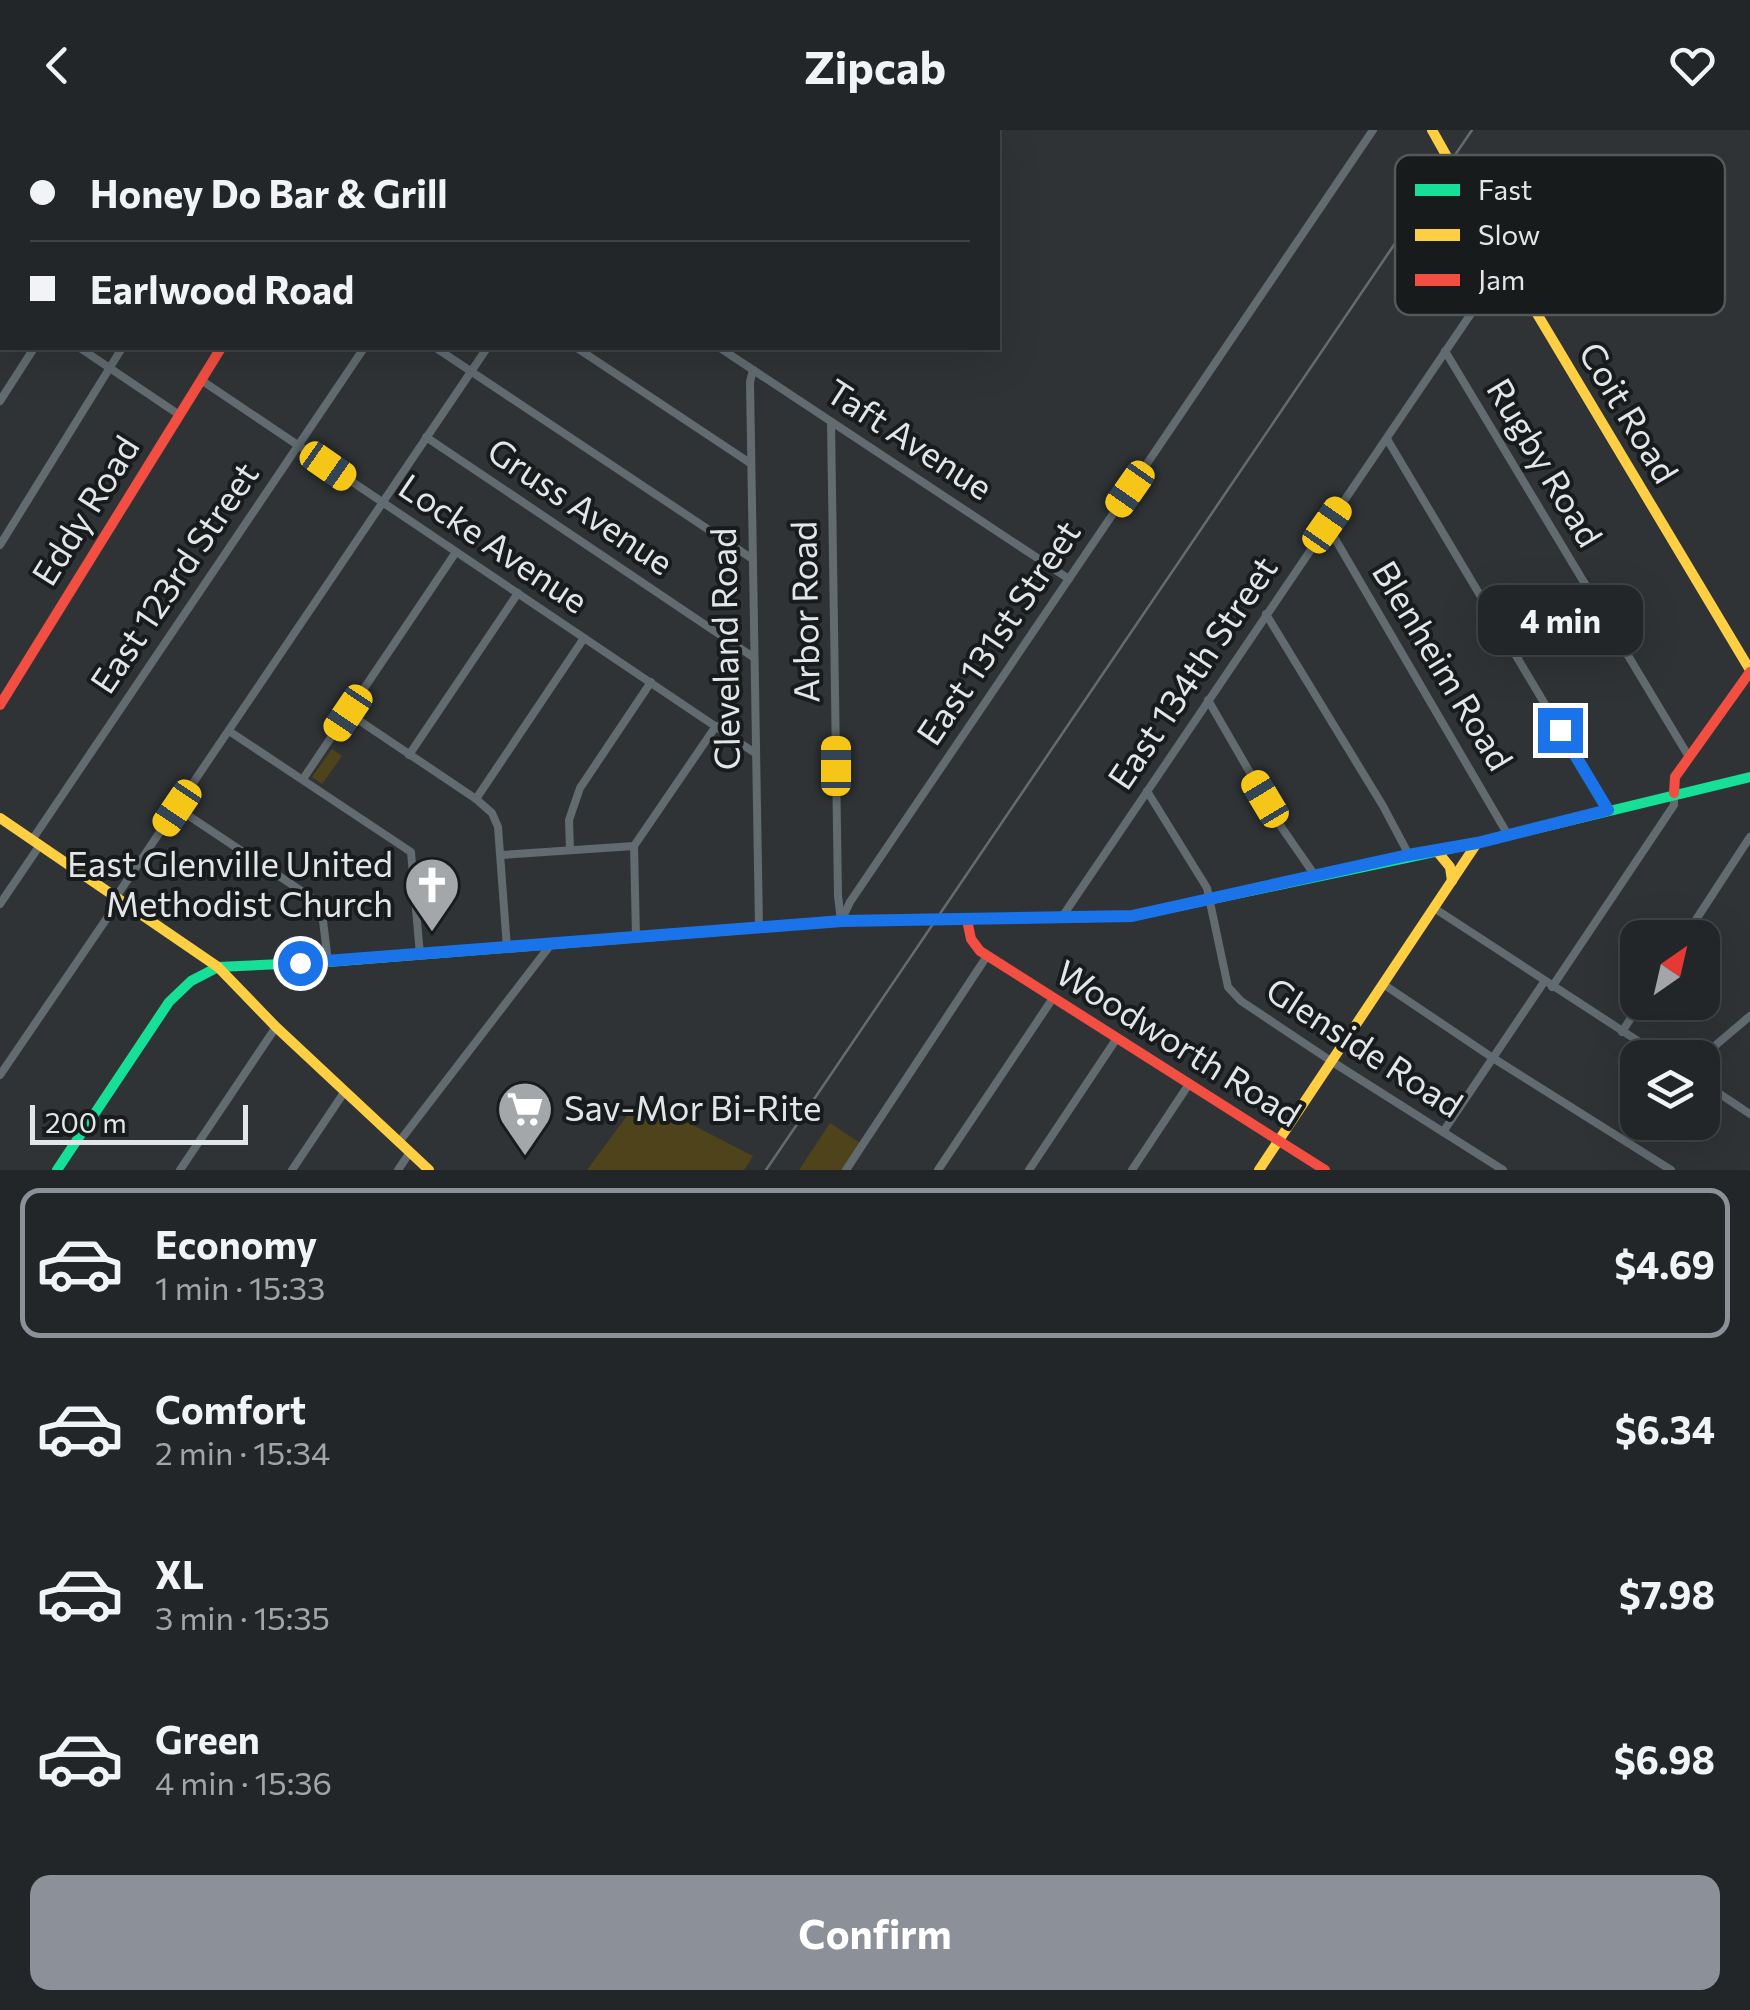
<!DOCTYPE html>
<html lang="en">
<head>
<meta charset="utf-8">
<style>
  :root { --surface:#232628; --page:#2f3234; --text:#f1f3f6; --muted:#a3a5a8; --line:#404345; --accent:#8c9099 }
  body { margin:0; font-family:Commissioner,sans-serif; background:var(--page); color:var(--text); height:100vh; display:flex; flex-direction:column; font-size:38px; white-space:nowrap }
  * { box-sizing:border-box; margin:0 }
  p { font-size:32px; color:var(--muted) }
  .icon { flex:none; width:55px; height:55px; fill:none; stroke:currentColor; stroke-width:2; stroke-linecap:round; stroke-linejoin:round }
  .map { position:relative; height:1040px; overflow:hidden }
  .side { display:flex; flex-direction:column; background:var(--surface); flex:1 }
  .side>* { flex:none }
  .banner { position:absolute; left:0px; top:0px; width:1000px; height:220px; box-shadow:0 10px 40px #0002,0 0 0 2px var(--line); display:grid; align-content:center; height:220px; padding:0 30px; background:var(--surface) }
  .needle { width:65px; rotate:34deg }
  .fabs { position:absolute; left:1620px; top:790px; display:grid; gap:20px }
  .fabs a { display:grid; place-items:center; width:100px; height:100px; border-radius:20px; background:var(--surface); box-shadow:0 10px 40px #0002,0 0 0 2px var(--line); font-size:50px }
  .scale { position:absolute; left:30px; bottom:25px; width:218px; box-sizing:border-box; padding-left:10px; border:5px solid #e2e6e8; border-top:0; font-size:28px; line-height:35px; white-space:nowrap; color:#e2e6e8; -webkit-text-stroke:8px #181b1c; paint-order:stroke }
  .end { position:absolute; width:45px; height:45px; margin:-22px; border:12px solid #1a73e8; background:#fff; box-shadow:0 0 0 5px #fff }
  .from { border-radius:50% }
  .bubble { position:absolute; height:70px; border-radius:20px; background:var(--surface); box-shadow:0 10px 40px #0002,0 0 0 2px var(--line); font-size:32px; font-weight:700; line-height:70px; text-align:center }
  .car { position:absolute; width:30px; height:60px; margin:-30px -15px; border-radius:12px; box-shadow:0 0 8px 2px #0007; background:linear-gradient(#f5c518 24%,#345 0 40%,#f5c518 0 76%,#345 0 86%,#f5c518 0) }
  .banner b { display:flex; align-items:center; gap:35px; height:95px; font-size:38px }
  .banner b+b { border-top:2px solid var(--line) }
  .banner i { width:25px; height:25px; background:var(--text) }
  ul { padding:18px 0 0; list-style:none }
  li { display:flex; align-items:center; gap:30px; height:150px; margin:0 20px 15px; padding:0 10px; border:5px solid transparent; border-radius:20px }
  li div { flex:1 }
  li b { display:block; font-size:38px }
  li em { font-style:normal; font-weight:700 }
  li.current { border-color:var(--accent) }
  li>.icon { width:90px; height:90px; stroke-width:1.5 }
  .cta { display:flex; gap:20px; margin-top:auto; padding:20px 30px }
  .cta a { flex:1; height:115px; border-radius:20px; background:var(--accent); color:#fff; font-size:40px; font-weight:700; line-height:115px; text-align:center }
  header { display:flex; justify-content:space-between; align-items:center; height:130px; padding:0 30px; background:var(--surface); font-size:45px; font-weight:700 }
  .map>svg:first-child { display:block }
  .green { fill:#4f431b }
  .lines { fill:none; stroke-linecap:round; stroke-linejoin:round }
  .street { stroke:#616b70; stroke-width:8 }
  .fast { stroke:#16e098; stroke-width:10 }
  .slow { stroke:#ffcf43; stroke-width:10 }
  .jam { stroke:#f24e42; stroke-width:10 }
  .rail { stroke:#656b6e; stroke-width:2.5 }
  .route { stroke:#1a73e8; stroke-width:12 }
  .labels { text-anchor:middle; stroke-width:8; stroke-linejoin:round; paint-order:stroke }
  .street-label { font-size:35px; fill:#e2e6e8; stroke:#181b1c }
  .poi-label { font-size:35px; fill:#e2e6e8; stroke:#181b1c; text-anchor:end }
  .key { fill:#181b1c; stroke:#555859; stroke-width:2.5 }
  .key-label { font-size:28px; fill:#e2e6e8 }
</style>
</head>
<body>
<header><svg class="icon" aria-label="back" viewBox="0 0 24 24"><path d="M15 5l-7 7 7 7"/></svg>Zipcab<svg class="icon" aria-label="heart" viewBox="0 0 24 24"><path d="M12 20l-8-8c-3-5 5-10 8-4 3-6 11-1 8 4z"/></svg></header>
<div class="map">
<svg width="1750" height="1040" viewBox="0 0 1750 1040">
  <rect width="100%" height="100%" fill="#2f3335"/>
  <g class="green">
    <polygon points="332,619 342,626 322,654 312,647"/>
    <polygon points="640,968 753,1026 744,1040 587,1040"/>
    <polygon points="830,993 863,1015 846,1040 799,1040"/>
  </g>
  <g class="lines">
    <g class="street">
      <polyline points="40,0 40,2"/>
      <polyline points="68,0 71,2"/>
      <polyline points="198,0 202,2"/>
      <polyline points="329,0 333,2"/>
      <polyline points="395,0 399,2"/>
      <polyline points="0,118 2,114"/>
      <polyline points="0,164 2,165"/>
      <polyline points="80,218 178,284"/>
      <polyline points="436,218 751,428"/>
      <polyline points="577,218 750,333"/>
      <polyline points="720,218 1069,449"/>
      <polyline points="1445,221 1689,627"/>
      <polyline points="753,240 750,252 759,798"/>
      <polyline points="201,250 755,623"/>
      <polyline points="0,271 34,218"/>
      <polyline points="831,292 838,766 841,791"/>
      <polyline points="426,307 753,527"/>
      <polyline points="1387,309 1608,680"/>
      <polyline points="1327,395 1508,705"/>
      <polyline points="0,415 122,218"/>
      <polyline points="1266,484 1383,676 1409,725"/>
      <polyline points="1208,570 1282,698 1316,747"/>
      <polyline points="348,583 476,669 492,683 498,697 507,818"/>
      <polyline points="229,601 411,722 420,825"/>
      <polyline points="409,625 518,463"/>
      <polyline points="303,649 456,422"/>
      <polyline points="1147,661 1207,758 1228,857 1241,871 1331,931 1503,1040"/>
      <polyline points="476,669 584,508"/>
      <polyline points="177,678 321,774 328,832"/>
      <polyline points="32,710 364,218"/>
      <polyline points="570,719 569,690 580,658 651,552"/>
      <polyline points="501,725 634,716"/>
      <polyline points="116,767 487,218"/>
      <polyline points="0,774 40,715"/>
      <polyline points="1434,778 1664,928"/>
      <polyline points="1062,787 1506,132"/>
      <polyline points="841,791 850,772 1373,0"/>
      <polyline points="636,807 634,716 716,596"/>
      <polyline points="1684,808 1750,707"/>
      <polyline points="1383,854 1493,928 1671,1040"/>
      <polyline points="1552,857 1674,675 1674,663"/>
      <polyline points="1622,902 1641,872"/>
      <polyline points="1702,936 1717,914 1750,886"/>
      <polyline points="0,945 120,769"/>
      <polyline points="1702,952 1750,984"/>
      <polyline points="1443,1002 1544,852"/>
      <polyline points="399,1012 552,813"/>
      <polyline points="180,1040 276,897"/>
      <polyline points="292,1040 345,961"/>
      <polyline points="398,1040 410,1022"/>
      <polyline points="846,1040 987,826"/>
      <polyline points="938,1040 1053,868"/>
      <polyline points="1029,1040 1117,908"/>
      <polyline points="1132,1040 1189,954"/>
    </g>
    <g class="fast">
      <polyline points="1096,787 1132,786 1477,713 1750,647"/>
      <polyline points="57,1040 169,872 191,851 218,837 328,832 718,801"/>
    </g>
    <g class="slow">
      <polyline points="1432,0 1506,132 1750,540"/>
      <polyline points="0,688 218,837 276,897 429,1040"/>
      <polyline points="1436,720 1450,737 1452,751"/>
      <polyline points="1259,1040 1477,713"/>
    </g>
    <g class="jam">
      <polyline points="353,2 355,0"/>
      <polyline points="0,575 221,218"/>
      <polyline points="1674,663 1675,647 1750,542"/>
      <polyline points="967,790 971,809 980,821 1325,1040"/>
      <polyline points="718,801 841,791 1096,787"/>
    </g>
    <polyline class="rail" points="766,1040 1472,0"/>
  </g>
  <g class="lines">
    <polyline class="route" points="300,833 842,791 1132,786 1408,725 1477,713 1608,680 1560,600"/>
  </g>
  <defs>
    <g id="church-pin" transform="scale(2.875)"><path d="M0 17L-7.5 6A9.5 9.5 0 1 1 7.5 6Z" fill="#a3a7a9" stroke="#181b1c"/><path d="M-1.2-6h2.4v3.5h3.3v2.4h-3.3V6h-2.4V-.1h-3.3v-2.4h3.3Z" fill="#fff"/></g>
    <g id="supermarket-pin" transform="scale(2.875)"><path d="M0 17L-7.5 6A9.5 9.5 0 1 1 7.5 6Z" fill="#a3a7a9" stroke="#181b1c"/><path d="M-6-5.5h2.5l.6 2H6L4.5 2H-2.5L-4.4-4H-6ZM-1.5 3.2a1.3 1.3 0 1 0 .1 0ZM3 3.2a1.3 1.3 0 1 0 .1 0Z" fill="#fff"/></g>
  </defs>
  <g fill-rule="evenodd">
    <use href="#church-pin" x="432" y="755"/>
    <use href="#supermarket-pin" x="525" y="979"/>
  </g>
  <g class="labels">
    <g class="street-label">
      <text transform="translate(1628 283) rotate(59)" y="12">Coit Road</text>
      <text transform="translate(909 310) rotate(33)" y="12">Taft Avenue</text>
      <text transform="translate(1544 333) rotate(59)" y="12">Rugby Road</text>
      <text transform="translate(580 377) rotate(34)" y="12">Gruss Avenue</text>
      <text transform="translate(86 381) rotate(-58)" y="12">Eddy Road</text>
      <text transform="translate(493 414) rotate(34)" y="12">Locke Avenue</text>
      <text transform="translate(175 448) rotate(-56)" y="12">East 123rd Street</text>
      <text transform="translate(806 482) rotate(-91)" y="12">Arbor Road</text>
      <text transform="translate(999 503) rotate(-56)" y="12">East 131st Street</text>
      <text transform="translate(726 519) rotate(-91)" y="12">Cleveland Road</text>
      <text transform="translate(1442 536) rotate(59)" y="12">Blenheim Road</text>
      <text transform="translate(1193 543) rotate(-56)" y="12">East 134th Street</text>
      <text transform="translate(1178 914) rotate(32)" y="12">Woodworth Road</text>
      <text transform="translate(1364 918) rotate(33)" y="12">Glenside Road</text>
    </g>
    <g class="poi-label">
      <text x="393" y="747">East Glenville United<tspan x="393" dy="40">Methodist Church</tspan></text>
      <text x="564" y="991" text-anchor="start">Sav-Mor Bi-Rite</text>
    </g>
  </g>
  <rect x="1395" y="25" width="330" height="160" rx="15" class="key"/>
  <rect x="1415" y="54" width="45" height="12" fill="#16e098"/>
  <rect x="1415" y="99" width="45" height="12" fill="#ffcf43"/>
  <rect x="1415" y="144" width="45" height="12" fill="#f24e42"/>
  <g class="key-label">
    <text x="1478" y="70">Fast</text>
    <text x="1478" y="115">Slow</text>
    <text x="1478" y="160">Jam</text>
  </g>
</svg>
<div class="fabs">
<a><svg class="needle" viewBox="-14 -14 28 28"><path d="M0-13l5 13h-10z" fill="#e53935"/><path d="M0 13l5-13h-10z" fill="#a3a5a8"/></svg></a>
<a><svg class="icon" aria-label="layers" viewBox="0 0 24 24"><path d="M12 4l9 5-9 5-9-5zM3 14l9 5 9-5"/></svg></a>
</div>
<div class="scale">200 m</div>
<i class="end from" style="left:300px;top:833px"></i>
<i class="end" style="left:1560px;top:600px"></i>
<div class="bubble" style="left:1478px;top:455px;width:165px">4 min</div>
<i class="car" style="left:328px;top:336px;rotate:125deg"></i>
<i class="car" style="left:1130px;top:359px;rotate:215deg"></i>
<i class="car" style="left:1327px;top:395px;rotate:35deg"></i>
<i class="car" style="left:348px;top:583px;rotate:214deg"></i>
<i class="car" style="left:836px;top:636px;rotate:0deg"></i>
<i class="car" style="left:1265px;top:669px;rotate:329deg"></i>
<i class="car" style="left:177px;top:678px;rotate:214deg"></i>
<div class="banner">
<b><i class="from"></i>Honey Do Bar &amp; Grill</b>
<b><i></i>Earlwood Road</b>
</div>
</div>
<section class="side">
<ul>
<li class="current"><svg class="icon" aria-label="car" viewBox="0 0 24 24"><path d="M5 17H2v-5l4-1 3-4h7l3 4 3 1v5h-3M9 17h6M6 11h13"/><circle cx="7" cy="17" r="2"/><circle cx="17" cy="17" r="2"/></svg><div><b>Economy</b><p>1 min · 15:33</p></div><em>$4.69</em></li>
<li><svg class="icon" aria-label="car" viewBox="0 0 24 24"><path d="M5 17H2v-5l4-1 3-4h7l3 4 3 1v5h-3M9 17h6M6 11h13"/><circle cx="7" cy="17" r="2"/><circle cx="17" cy="17" r="2"/></svg><div><b>Comfort</b><p>2 min · 15:34</p></div><em>$6.34</em></li>
<li><svg class="icon" aria-label="car" viewBox="0 0 24 24"><path d="M5 17H2v-5l4-1 3-4h7l3 4 3 1v5h-3M9 17h6M6 11h13"/><circle cx="7" cy="17" r="2"/><circle cx="17" cy="17" r="2"/></svg><div><b>XL</b><p>3 min · 15:35</p></div><em>$7.98</em></li>
<li><svg class="icon" aria-label="car" viewBox="0 0 24 24"><path d="M5 17H2v-5l4-1 3-4h7l3 4 3 1v5h-3M9 17h6M6 11h13"/><circle cx="7" cy="17" r="2"/><circle cx="17" cy="17" r="2"/></svg><div><b>Green</b><p>4 min · 15:36</p></div><em>$6.98</em></li>
</ul>
<div class="cta"><a>Confirm</a></div>
</section>
</body>
</html>
